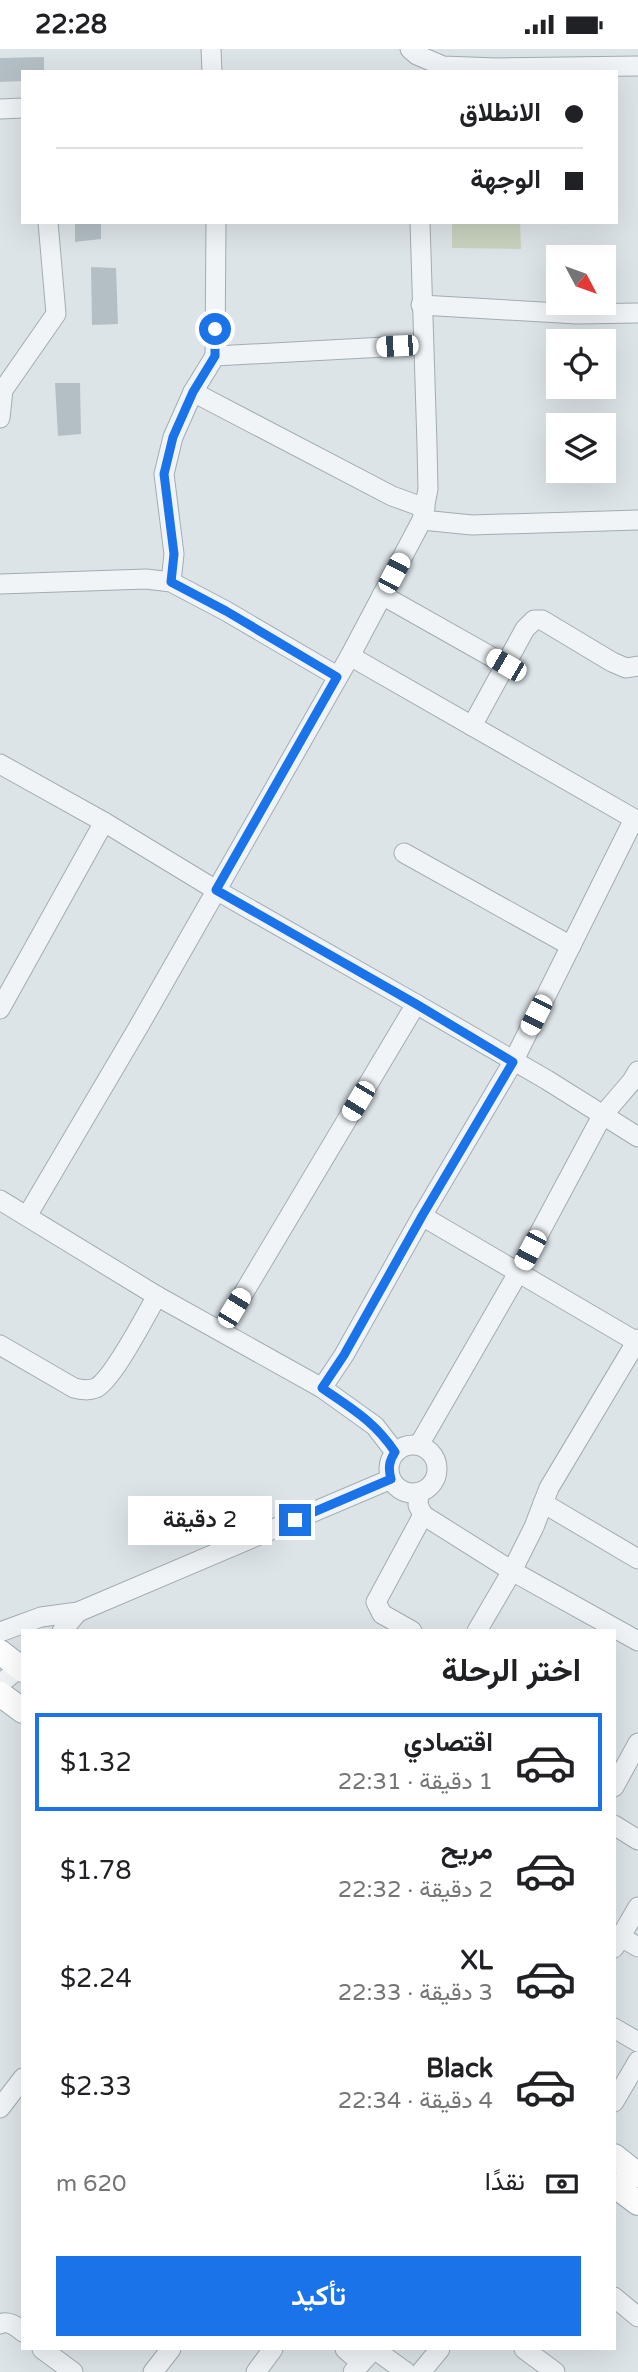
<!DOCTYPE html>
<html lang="ar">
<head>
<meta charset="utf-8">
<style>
  :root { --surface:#fff; --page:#f6f6f6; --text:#202124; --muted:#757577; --line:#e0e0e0; --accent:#1a73e8 }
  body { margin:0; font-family:"Varela Round",Vazirmatn,sans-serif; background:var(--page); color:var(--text); direction:rtl; height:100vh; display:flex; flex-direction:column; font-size:26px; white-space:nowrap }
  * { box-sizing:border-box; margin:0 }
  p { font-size:23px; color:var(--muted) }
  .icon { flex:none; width:38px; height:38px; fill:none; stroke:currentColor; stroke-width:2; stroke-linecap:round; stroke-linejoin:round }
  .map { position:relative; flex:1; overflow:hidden; direction:ltr }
  .drawer { position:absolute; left:21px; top:1580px; width:595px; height:721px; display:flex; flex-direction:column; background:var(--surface); border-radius:0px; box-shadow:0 7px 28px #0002; direction:rtl }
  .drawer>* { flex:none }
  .guide { position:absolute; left:21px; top:21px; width:597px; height:154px; border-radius:0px; box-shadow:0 7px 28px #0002; direction:rtl; display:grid; align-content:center; height:154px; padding:0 35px; background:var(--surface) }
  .needle { width:46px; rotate:131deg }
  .buttons { position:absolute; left:546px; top:196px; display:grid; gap:14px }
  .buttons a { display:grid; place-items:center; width:70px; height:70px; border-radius:0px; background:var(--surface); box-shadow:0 7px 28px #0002; font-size:35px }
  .end { position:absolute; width:32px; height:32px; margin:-16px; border:9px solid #1a73e8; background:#fff; box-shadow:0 0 0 4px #fff }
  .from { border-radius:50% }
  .bubble { position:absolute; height:49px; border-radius:0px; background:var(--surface); box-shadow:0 7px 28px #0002; font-size:23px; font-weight:600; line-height:49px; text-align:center; direction:rtl }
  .car { position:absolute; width:21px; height:42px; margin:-21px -10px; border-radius:9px; box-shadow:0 0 5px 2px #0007; background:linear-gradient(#fff 24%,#345 0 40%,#fff 0 76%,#345 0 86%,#fff 0) }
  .guide b { display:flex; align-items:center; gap:24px; height:66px; font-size:26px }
  .guide b+b { border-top:2px solid var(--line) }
  .guide i { width:18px; height:18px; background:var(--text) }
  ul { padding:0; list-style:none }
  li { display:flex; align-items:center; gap:21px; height:98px; margin:0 14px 10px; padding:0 21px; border:4px solid transparent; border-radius:0px }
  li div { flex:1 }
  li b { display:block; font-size:26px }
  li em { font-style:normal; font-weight:600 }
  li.selected { border-color:var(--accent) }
  li>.icon { width:63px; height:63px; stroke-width:1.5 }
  h2 { padding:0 35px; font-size:32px; line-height:84px }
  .pay { display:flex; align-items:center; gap:18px; height:77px; padding:0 35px; font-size:26px }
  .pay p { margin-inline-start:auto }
  .action { display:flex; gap:14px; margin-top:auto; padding:14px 35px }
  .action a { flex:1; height:80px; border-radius:0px; background:var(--accent); color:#fff; font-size:28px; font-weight:600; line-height:80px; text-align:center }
  .status { display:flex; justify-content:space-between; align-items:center; height:49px; padding:0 35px; background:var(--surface); direction:ltr }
  .status svg { height:19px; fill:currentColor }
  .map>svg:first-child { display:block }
  .green { fill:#c8d2be }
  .building { fill:#b4bfc5 }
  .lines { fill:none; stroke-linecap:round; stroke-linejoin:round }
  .minor-casing { stroke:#a2acb2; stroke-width:21 }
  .major-casing { stroke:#9cacb4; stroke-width:26 }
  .minor { stroke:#f0f4f6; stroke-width:19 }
  .major { stroke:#fff; stroke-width:24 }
  .route { stroke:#1a73e8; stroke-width:9 }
</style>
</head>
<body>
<div class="status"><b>22:28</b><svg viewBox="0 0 49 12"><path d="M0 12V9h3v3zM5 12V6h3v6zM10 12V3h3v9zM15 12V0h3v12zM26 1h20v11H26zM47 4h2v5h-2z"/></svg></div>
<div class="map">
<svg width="638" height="2323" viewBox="0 0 638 2323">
  <rect width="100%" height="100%" fill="#dde4e8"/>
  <polygon class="green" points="452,173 520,173 521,200 452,199"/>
  <g class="building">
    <polygon points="44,8 44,23 23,23 23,32 0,33 0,9"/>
    <polygon points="75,173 101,173 101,190 75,193"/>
    <polygon points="91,218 116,219 118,275 92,276"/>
    <polygon points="55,334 80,334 81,385 58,387"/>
  </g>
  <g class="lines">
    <g class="minor-casing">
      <g id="minor">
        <polyline points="211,0 212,23"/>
        <polyline points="410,0 417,6 443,17 497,19 638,17"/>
        <polyline points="0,60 23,59"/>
        <polyline points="421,256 577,265 638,264"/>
        <polyline points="215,307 216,173"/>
        <polyline points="193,343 392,447 425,459"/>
        <polyline points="0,369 3,341 56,265 48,173"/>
        <polyline points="422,471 472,476 638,471"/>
        <polyline points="171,533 174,505 164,425 173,388 193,343 215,307 422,296"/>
        <polyline points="0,535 146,530 171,533 226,562 337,627"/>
        <polyline points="382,546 506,616"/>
        <polyline points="350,607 638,772"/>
        <polyline points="472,677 525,580 534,571 542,571 612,613 626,619 638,617"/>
        <polyline points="0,715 104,773 216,841 416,955 547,1031 638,1088"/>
        <polyline points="404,804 571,897"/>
        <polyline points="0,960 104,773"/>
        <polyline points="0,1151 157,1247 322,1339 375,1377 395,1403"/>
        <polyline points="27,1167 139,977 350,607 422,471 428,440 427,396 420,173"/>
        <polyline points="422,1167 637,1293"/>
        <polyline points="221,1282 416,955"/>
        <path d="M0,1296l74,43c8,2 14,3 22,0 18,-10 49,-72 61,-92"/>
        <polyline points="322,1339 344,1306 422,1167 513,1013 634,770"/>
        <polyline points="419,1396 518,1224 602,1067 632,1032 638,1022"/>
        <circle cx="413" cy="1420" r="24"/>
        <polyline points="419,1443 418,1456 423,1466 512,1522 638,1592"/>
        <polyline points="543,1454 638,1510"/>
        <polyline points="62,1582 78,1563"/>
        <polyline points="412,1582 382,1565 376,1553 423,1466"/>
        <polyline points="477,1582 512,1522 534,1478 549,1439 638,1290"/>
        <polyline points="0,1583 41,1568 78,1563 391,1430"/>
        <polyline points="0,1635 23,1616"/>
        <polyline points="614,1738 638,1694"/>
        <polyline points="614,1776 638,1791"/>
        <polyline points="621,1888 638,1898"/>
        <polyline points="614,1899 638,1858"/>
        <polyline points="614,1979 638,1993"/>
        <polyline points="614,2053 638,2012"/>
        <polyline points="0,2059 23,2029"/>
        <polyline points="614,2248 638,2268"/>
        <path d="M0,2275c8,-4 16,2 23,8"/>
        <polyline points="42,2300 73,2323"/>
        <polyline points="345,2300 361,2314"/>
        <polyline points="374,2300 406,2323"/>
        <polyline points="524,2300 555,2323"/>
        <polyline points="153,2323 171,2300"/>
        <polyline points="256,2323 273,2300"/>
        <polyline points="353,2323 374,2300"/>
        <polyline points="421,2323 440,2300"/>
      </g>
    </g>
    <g class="major-casing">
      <g id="major">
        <polyline points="0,1603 23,1621"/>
        <polyline points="0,1645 23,1662"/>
        <polyline points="614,2107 638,2126"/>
        <polyline points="614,2136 638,2154"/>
      </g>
    </g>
    <use href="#minor" class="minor"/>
    <use href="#major" class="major"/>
  </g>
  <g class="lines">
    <path class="route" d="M215,280v27l-22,36 -20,45 -9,37 10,80 -3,28 55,29 111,66 -121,213 200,114 97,58 -91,154 -78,139 -22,33c30,21 52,33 73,64 -6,9 -7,16 -4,27l-96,41"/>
  </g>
</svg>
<div class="buttons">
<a><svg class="needle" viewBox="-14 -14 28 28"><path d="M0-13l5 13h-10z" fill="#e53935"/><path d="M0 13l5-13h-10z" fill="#757577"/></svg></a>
<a><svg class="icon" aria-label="locate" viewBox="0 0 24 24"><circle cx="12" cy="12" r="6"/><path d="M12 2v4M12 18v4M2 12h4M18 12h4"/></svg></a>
<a><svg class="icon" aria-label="layers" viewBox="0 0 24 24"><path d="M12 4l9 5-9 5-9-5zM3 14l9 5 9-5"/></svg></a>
</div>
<i class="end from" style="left:215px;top:280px"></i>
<i class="end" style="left:295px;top:1471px"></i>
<div class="bubble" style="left:128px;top:1447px;width:144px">2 دقيقة</div>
<i class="car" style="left:397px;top:297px;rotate:267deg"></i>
<i class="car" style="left:394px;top:524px;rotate:28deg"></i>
<i class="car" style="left:506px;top:616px;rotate:300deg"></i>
<i class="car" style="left:536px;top:966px;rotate:207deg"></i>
<i class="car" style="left:358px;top:1052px;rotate:211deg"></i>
<i class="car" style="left:530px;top:1201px;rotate:208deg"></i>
<i class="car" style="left:234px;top:1259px;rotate:31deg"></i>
<div class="guide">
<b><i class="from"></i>الانطلاق</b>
<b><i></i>الوجهة</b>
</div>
<section class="drawer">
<h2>اختر الرحلة</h2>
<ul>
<li class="selected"><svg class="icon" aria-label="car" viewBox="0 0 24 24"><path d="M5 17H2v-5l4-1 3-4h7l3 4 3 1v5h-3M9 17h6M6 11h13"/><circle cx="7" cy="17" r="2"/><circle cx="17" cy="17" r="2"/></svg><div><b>اقتصادي</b><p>1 دقيقة · 22:31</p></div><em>$1.32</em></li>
<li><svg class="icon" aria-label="car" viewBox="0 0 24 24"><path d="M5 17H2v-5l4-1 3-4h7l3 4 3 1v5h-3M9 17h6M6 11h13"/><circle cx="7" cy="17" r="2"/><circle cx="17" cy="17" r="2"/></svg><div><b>مريح</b><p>2 دقيقة · 22:32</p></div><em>$1.78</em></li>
<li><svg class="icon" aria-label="car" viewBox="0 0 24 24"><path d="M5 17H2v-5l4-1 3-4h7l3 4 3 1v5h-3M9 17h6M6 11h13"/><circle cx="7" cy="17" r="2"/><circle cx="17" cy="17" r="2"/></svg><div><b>XL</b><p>3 دقيقة · 22:33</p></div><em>$2.24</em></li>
<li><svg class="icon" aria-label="car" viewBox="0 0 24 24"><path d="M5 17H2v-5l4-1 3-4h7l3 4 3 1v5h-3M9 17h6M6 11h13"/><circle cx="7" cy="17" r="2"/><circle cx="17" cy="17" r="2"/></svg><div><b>Black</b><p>4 دقيقة · 22:34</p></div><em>$2.33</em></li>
</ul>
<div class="pay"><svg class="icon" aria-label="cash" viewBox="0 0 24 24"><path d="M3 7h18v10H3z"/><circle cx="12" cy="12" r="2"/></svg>نقدًا<p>620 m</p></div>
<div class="action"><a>تأكيد</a></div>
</section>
</div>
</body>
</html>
